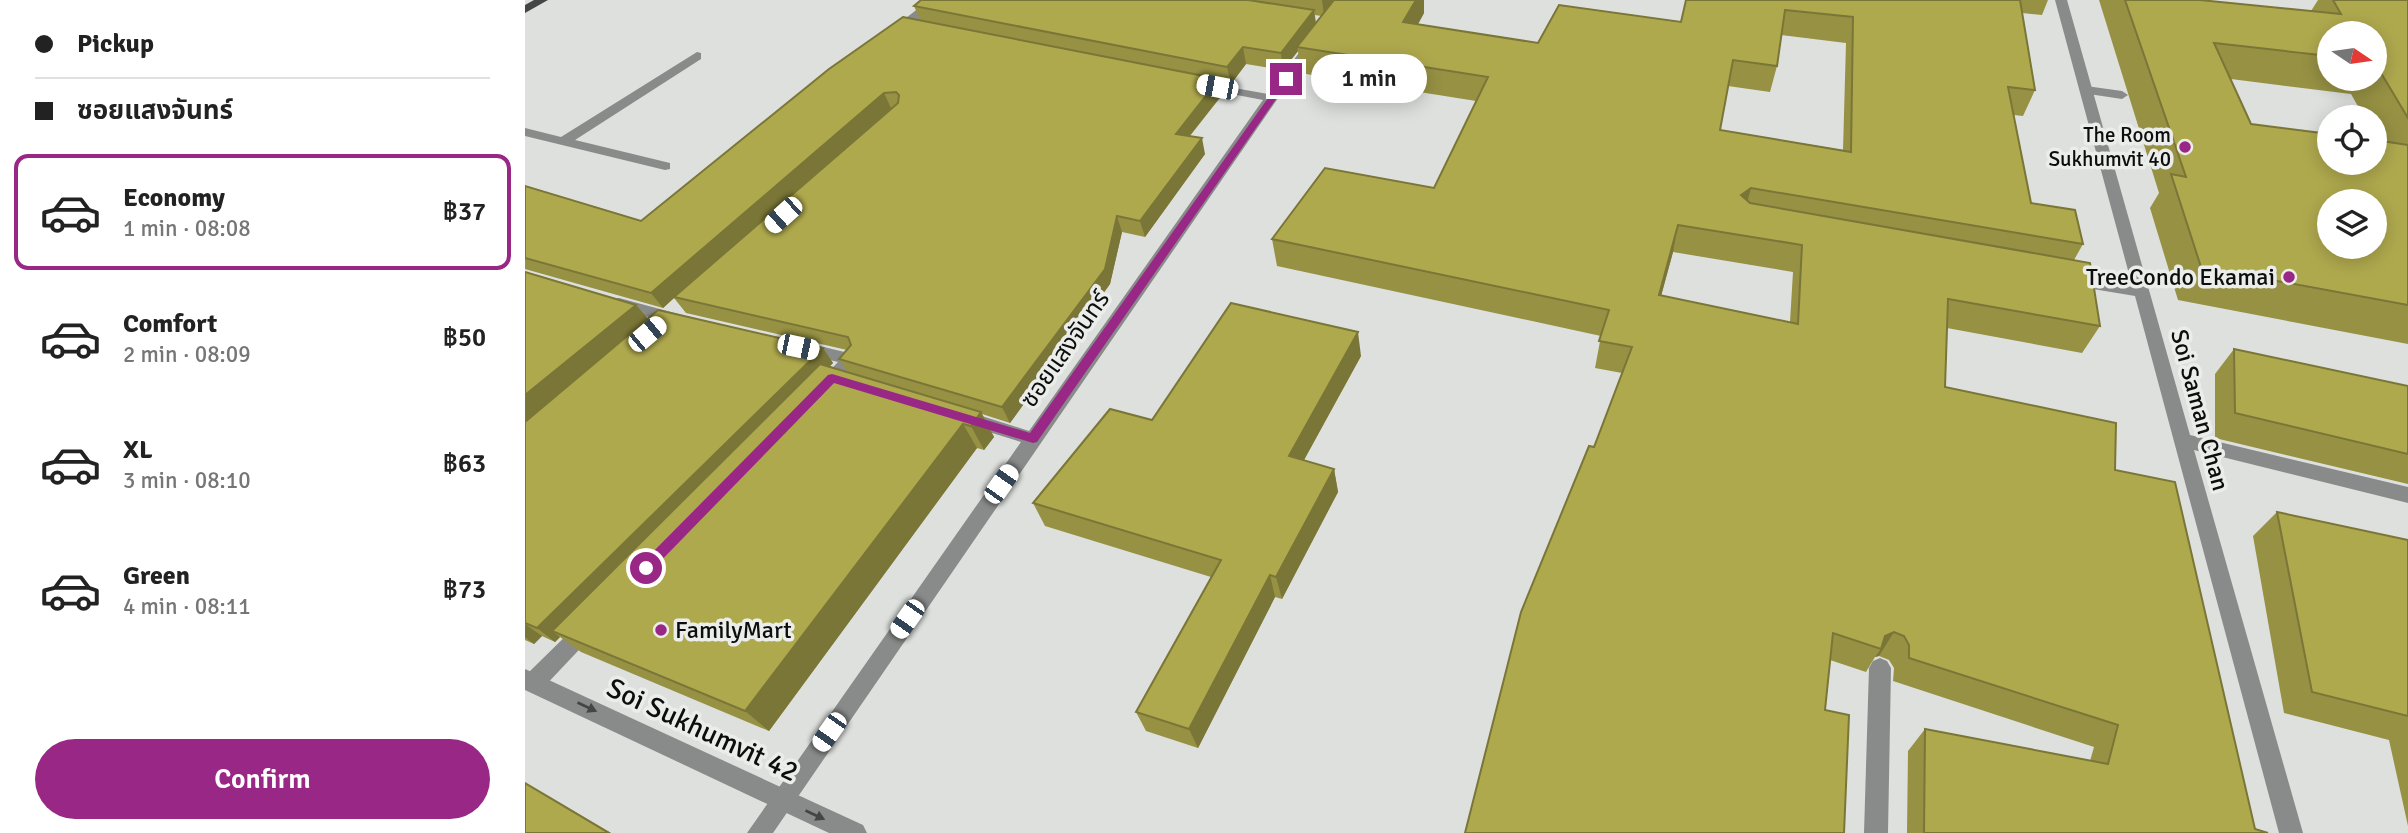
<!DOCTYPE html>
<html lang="en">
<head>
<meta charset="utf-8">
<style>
  :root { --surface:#fff; --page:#f2f2f2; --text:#222; --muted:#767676; --line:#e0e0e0; --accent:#992785 }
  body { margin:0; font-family:Signika,"Noto Sans Thai",sans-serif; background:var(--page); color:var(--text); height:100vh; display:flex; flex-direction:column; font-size:26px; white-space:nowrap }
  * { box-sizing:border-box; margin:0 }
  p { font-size:23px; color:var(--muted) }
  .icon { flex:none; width:38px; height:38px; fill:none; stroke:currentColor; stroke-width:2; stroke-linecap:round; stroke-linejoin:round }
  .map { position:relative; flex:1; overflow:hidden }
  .side { display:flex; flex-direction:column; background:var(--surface); width:525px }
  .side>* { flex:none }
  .banner { display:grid; align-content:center; height:154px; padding:0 35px; background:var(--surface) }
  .needle { width:46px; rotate:103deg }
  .tools { position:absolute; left:1792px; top:21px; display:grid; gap:14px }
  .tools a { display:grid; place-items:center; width:70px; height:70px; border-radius:50%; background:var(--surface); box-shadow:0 4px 18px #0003; font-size:35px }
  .end { position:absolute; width:32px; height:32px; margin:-16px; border:9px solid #992785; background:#fff; box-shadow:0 0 0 4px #fff }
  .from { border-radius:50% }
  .bubble { position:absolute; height:49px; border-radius:24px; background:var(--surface); box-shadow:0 4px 18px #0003; font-size:23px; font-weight:600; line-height:49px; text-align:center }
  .car { position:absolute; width:21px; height:42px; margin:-21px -10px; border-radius:9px; box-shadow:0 0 5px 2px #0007; background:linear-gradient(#fff 24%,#345 0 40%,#fff 0 76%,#345 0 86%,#fff 0) }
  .banner b { display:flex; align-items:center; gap:24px; height:66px; font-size:26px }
  .banner b+b { border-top:2px solid var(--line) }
  .banner i { width:18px; height:18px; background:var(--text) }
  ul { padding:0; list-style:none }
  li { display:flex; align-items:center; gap:21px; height:116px; margin:0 14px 10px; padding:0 21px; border:4px solid transparent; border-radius:14px }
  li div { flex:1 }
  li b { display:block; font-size:26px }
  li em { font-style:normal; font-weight:600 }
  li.current { border-color:var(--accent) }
  li>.icon { width:63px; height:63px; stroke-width:1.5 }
  .button { display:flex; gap:14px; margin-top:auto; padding:14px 35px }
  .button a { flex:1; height:80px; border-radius:42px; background:var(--accent); color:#fff; font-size:28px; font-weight:600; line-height:80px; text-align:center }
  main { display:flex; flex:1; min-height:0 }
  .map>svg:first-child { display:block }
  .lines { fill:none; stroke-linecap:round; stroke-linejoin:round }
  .service { fill:#898a8a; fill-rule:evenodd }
  .minor { fill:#898a8a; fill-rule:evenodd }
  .tertiary { fill:#898a8a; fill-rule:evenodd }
  .primary { fill:#444645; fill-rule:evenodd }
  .wall { fill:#969143; fill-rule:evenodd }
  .shaded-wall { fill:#7a7637 }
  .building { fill:#afa94e; stroke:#7a7637; stroke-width:2; fill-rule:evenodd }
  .oneway { fill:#444545 }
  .route { fill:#992785 }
  .poi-dot { fill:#992785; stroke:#ebedea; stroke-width:2.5 }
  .labels { text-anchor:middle; stroke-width:7; stroke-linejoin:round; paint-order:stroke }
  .far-poi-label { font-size:21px; fill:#0c0d0c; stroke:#ebedea; text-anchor:end }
  .poi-label { font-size:24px; fill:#0c0d0c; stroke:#ebedea; text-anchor:end }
  .street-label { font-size:24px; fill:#0c0d0c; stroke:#ebedea }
  .near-street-label { font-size:28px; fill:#0c0d0c; stroke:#ebedea }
</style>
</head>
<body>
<main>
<section class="side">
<div class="banner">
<b><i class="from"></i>Pickup</b>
<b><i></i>ซอยแสงจันทร์</b>
</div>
<ul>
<li class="current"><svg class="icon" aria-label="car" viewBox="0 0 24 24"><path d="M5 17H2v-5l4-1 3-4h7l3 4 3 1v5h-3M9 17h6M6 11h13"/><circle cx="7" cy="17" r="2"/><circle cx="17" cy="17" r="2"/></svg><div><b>Economy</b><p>1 min · 08:08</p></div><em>฿37</em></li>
<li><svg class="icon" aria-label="car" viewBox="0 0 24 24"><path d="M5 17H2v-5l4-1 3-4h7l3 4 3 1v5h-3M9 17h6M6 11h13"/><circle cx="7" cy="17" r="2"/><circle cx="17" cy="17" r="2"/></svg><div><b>Comfort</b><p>2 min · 08:09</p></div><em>฿50</em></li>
<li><svg class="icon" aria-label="car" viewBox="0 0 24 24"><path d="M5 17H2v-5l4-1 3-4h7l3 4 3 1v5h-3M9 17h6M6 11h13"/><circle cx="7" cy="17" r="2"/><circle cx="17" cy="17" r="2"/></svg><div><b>XL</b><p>3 min · 08:10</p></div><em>฿63</em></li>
<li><svg class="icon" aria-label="car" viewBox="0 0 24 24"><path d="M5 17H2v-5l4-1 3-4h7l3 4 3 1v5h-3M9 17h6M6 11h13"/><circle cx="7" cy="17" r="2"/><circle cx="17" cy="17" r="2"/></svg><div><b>Green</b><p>4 min · 08:11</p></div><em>฿73</em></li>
</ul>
<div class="button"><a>Confirm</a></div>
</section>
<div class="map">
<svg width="1883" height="833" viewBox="0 0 1883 833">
  <rect width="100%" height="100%" fill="#dee0dd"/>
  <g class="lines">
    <g class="service">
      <polygon points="172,52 176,53 176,59 50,140 145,163 145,169 140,170 0,136 0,128 36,137"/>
      <polygon points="1561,86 1597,91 1603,95 1597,99 1557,93 1557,87"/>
      <polygon points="1355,658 1362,661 1366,668 1363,833 1339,833 1344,668 1348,661"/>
    </g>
    <g class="minor">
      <polygon points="404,0 417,0 390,24 403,28 403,34 380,28 381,18"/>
      <polygon points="1530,0 1542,0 1665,435 1883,487 1883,503 1669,450 1778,833 1754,833 1610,296 1544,285 1536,280 1544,275 1607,285"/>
      <polygon points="787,40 793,44 751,101 248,833 222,833 496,442 435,423 432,418 435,413 441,411 504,431 738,100 670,87 670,81 743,94 783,41"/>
      <polygon points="94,298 157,315 159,319 151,325 88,307 86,303 88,299"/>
      <polygon points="278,342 332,355 334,359 305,390 299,392 290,386 313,362 272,352 270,348 272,344"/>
      <polygon points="61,620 68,623 71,629 68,635 17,689 9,692 1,689 1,675 54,623"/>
    </g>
    <polygon class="tertiary" points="0,669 338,825 342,833 304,833 0,690"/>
    <polygon class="primary" points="9,0 23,0 0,13 0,5"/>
  </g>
  <g class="wall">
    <path d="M396,0h503v13l-6,11 120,19 143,-21 5,-22h362l-6,15 -20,-2 13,77 -12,26 -9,-1 17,88 52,41 -9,16 26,66 -18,27 -135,-25 -2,59 170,83 140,359 13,4h-361l1,-82 17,-22 165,32 4,-14 -201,-66 1,-13 -5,-8 -10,-4 -4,1 -9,15 -36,-12 -5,50 19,123 -250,-386 28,-74 -27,-5 6,-32 -324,-70 -5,-27 162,-51 42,-87 -176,-28 -2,-22 -15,19 -37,-6 -15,20 -11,-2 2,13 -32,41 15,18 -60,83 -23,-5 -12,52 -100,139 -28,-9 12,23 -10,13 -7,-2 -208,283 -188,-79 -21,-15 -5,5 -13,-6 -8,8 -9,-4v-368l111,33 12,14 175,29 10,15 -3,3 18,6 -9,-13 8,-9 -161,-37 -12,-15 -11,10 -138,-39v-83l116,35 279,-201 -6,-14zM790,15l6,1 -5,7zM1256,35l65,8 -3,107 -123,-20 8,-44 42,6 7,-26zM1148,252l120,20 -3,50 -129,-26z"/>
    <path d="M1574,0h101l111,11 7,-11h90v344l-230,-44 -28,-92 9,-15zM1804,33h46v46h-46zM1706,79l120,15 13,23h11v21l1,2 -125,-16z"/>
    <polygon points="1709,349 1883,386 1883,484 1690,438 1690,374"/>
    <polygon points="836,356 779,460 809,469 813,492 757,599 750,597 673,748 621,731 611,712 686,577 520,526 508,503"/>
    <polygon points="1752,512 1883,540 1883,826 1864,740 1759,713 1728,536"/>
  </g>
  <g class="shaded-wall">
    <polygon points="797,0 812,0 799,16"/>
    <polygon points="891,0 899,0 899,13 880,48 878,22"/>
    <polygon points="789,10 791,27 772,47 773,51 758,70 756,53"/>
    <polygon points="718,47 721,64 706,84 702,67"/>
    <polygon points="694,79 697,95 654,149 651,134"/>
    <polygon points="359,93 366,108 149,297 149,298 138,308 126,293"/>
    <polygon points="677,138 680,154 620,237 615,221"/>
    <polygon points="1226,188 1219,214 1216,195"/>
    <polygon points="592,216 597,232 585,284 485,423 477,407"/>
    <polygon points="1153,225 1148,252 1129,322 1134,295"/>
    <polygon points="111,305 124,320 0,424 0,395"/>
    <polygon points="833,332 836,356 768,480 764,456"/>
    <polygon points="298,348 308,363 37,635 27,631 35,637 30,642 12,628"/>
    <polygon points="456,412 469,437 459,450 446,426"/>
    <polygon points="438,424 452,448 244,731 220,711"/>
    <polygon points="809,469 813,492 757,599 751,577"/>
    <polygon points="745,575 750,597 673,748 664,729"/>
    <polygon points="0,624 17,636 9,644 0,637"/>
    <polygon points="1369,632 1354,656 1350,657 1356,649 1360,636"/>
    <polygon points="0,782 86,833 84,833"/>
  </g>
  <g class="building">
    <polygon points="396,0 723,0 789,10 756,53 718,47 702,67 389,6"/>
    <path d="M809,0h82l-13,22 135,21 21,-38 122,17 5,-22h334l15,90 -27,-3 23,116 44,7 8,34 -332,-56 -10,7 9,8 340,60 10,63 -152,-27 -3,88 171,36 -1,47 60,12 80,347 13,4h-344l1,-104 183,35 10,-39 -209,-67v-13l-5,-9 -10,-4 -9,4 -4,13 -48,-16 -8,77 24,5 -5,118h-379l56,-221 68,-166 5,1 38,-100 -33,-6 10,-31 -337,-71 53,-71 109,20 54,-111 -191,-30zM1260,10l68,7 -2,135 -131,-22 13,-70 44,6zM1153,225l124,20 -4,79 -139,-29z"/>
    <path d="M1600,0h75l141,14 -8,-14h75v118l-33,-55v-30h-46v23l-115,-13 37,81 78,10v29h46v-23l33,5v160l-207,-38 -30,-93 15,3zM1804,201h46v46h-46z"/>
    <polygon points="378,17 694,79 651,134 677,138 615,221 592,216 580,269 477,407 314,359 326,345 323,337 149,297 373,103 374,95 371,92 359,93 126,293 0,258 0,186 116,221 304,69"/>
    <polygon points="0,272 111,305 0,395"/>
    <polygon points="706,303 833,332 764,456 809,469 751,577 745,575 664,729 611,712 696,560 508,503 585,409 627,420"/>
    <polygon points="133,310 298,348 12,628 0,623 0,422"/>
    <polygon points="1709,349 1883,386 1883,454 1710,413"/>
    <polygon points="295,364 456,412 446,426 438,424 220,711 27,631"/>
    <polygon points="1752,512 1883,540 1883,716 1787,692"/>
    <polygon points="0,783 84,833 0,833"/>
  </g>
  <defs><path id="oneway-solid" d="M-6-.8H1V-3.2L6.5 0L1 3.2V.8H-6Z" transform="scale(1.75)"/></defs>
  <g class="oneway">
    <use href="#oneway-solid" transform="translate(62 707) rotate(25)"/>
    <use href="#oneway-solid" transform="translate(290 815) rotate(25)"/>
  </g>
  <polygon class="route" points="758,77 765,79 512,442 508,443 309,383 125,572 116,572 116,564 303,375 307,374 505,433"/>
  <g class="poi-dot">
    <circle cx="1660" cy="147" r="7"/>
    <circle cx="1764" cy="277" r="7"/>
    <circle cx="136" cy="630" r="7"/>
  </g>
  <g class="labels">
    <g class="far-poi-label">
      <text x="1646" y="142">The Room<tspan x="1646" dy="24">Sukhumvit 40</tspan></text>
    </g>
    <g class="poi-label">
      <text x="1750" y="285">TreeCondo Ekamai</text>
      <text x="150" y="638" text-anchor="start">FamilyMart</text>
    </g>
    <g class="street-label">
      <text transform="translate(540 349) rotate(-55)" y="8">ซอยแสงจันทร์</text>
      <text transform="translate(1675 410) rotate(75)" y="8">Soi Saman Chan</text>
    </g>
    <g class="near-street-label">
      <text transform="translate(178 729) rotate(25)" y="10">Soi Sukhumvit 42</text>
    </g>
  </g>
</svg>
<div class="tools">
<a><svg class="needle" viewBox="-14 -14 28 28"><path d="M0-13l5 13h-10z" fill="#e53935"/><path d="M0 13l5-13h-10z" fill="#767676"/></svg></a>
<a><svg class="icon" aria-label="locate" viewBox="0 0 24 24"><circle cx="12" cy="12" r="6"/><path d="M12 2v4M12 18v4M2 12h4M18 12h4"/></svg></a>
<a><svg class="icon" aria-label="layers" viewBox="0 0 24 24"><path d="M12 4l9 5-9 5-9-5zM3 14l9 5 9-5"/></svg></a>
</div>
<i class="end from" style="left:121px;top:568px"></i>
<i class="end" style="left:761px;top:79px"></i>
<div class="bubble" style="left:786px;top:54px;width:116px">1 min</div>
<i class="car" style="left:692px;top:87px;rotate:281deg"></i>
<i class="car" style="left:258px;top:215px;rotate:228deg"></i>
<i class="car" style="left:122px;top:334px;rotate:50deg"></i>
<i class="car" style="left:273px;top:347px;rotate:102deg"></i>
<i class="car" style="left:476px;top:484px;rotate:35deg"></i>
<i class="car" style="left:382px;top:619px;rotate:215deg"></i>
<i class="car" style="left:304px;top:732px;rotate:215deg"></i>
</div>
</main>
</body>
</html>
